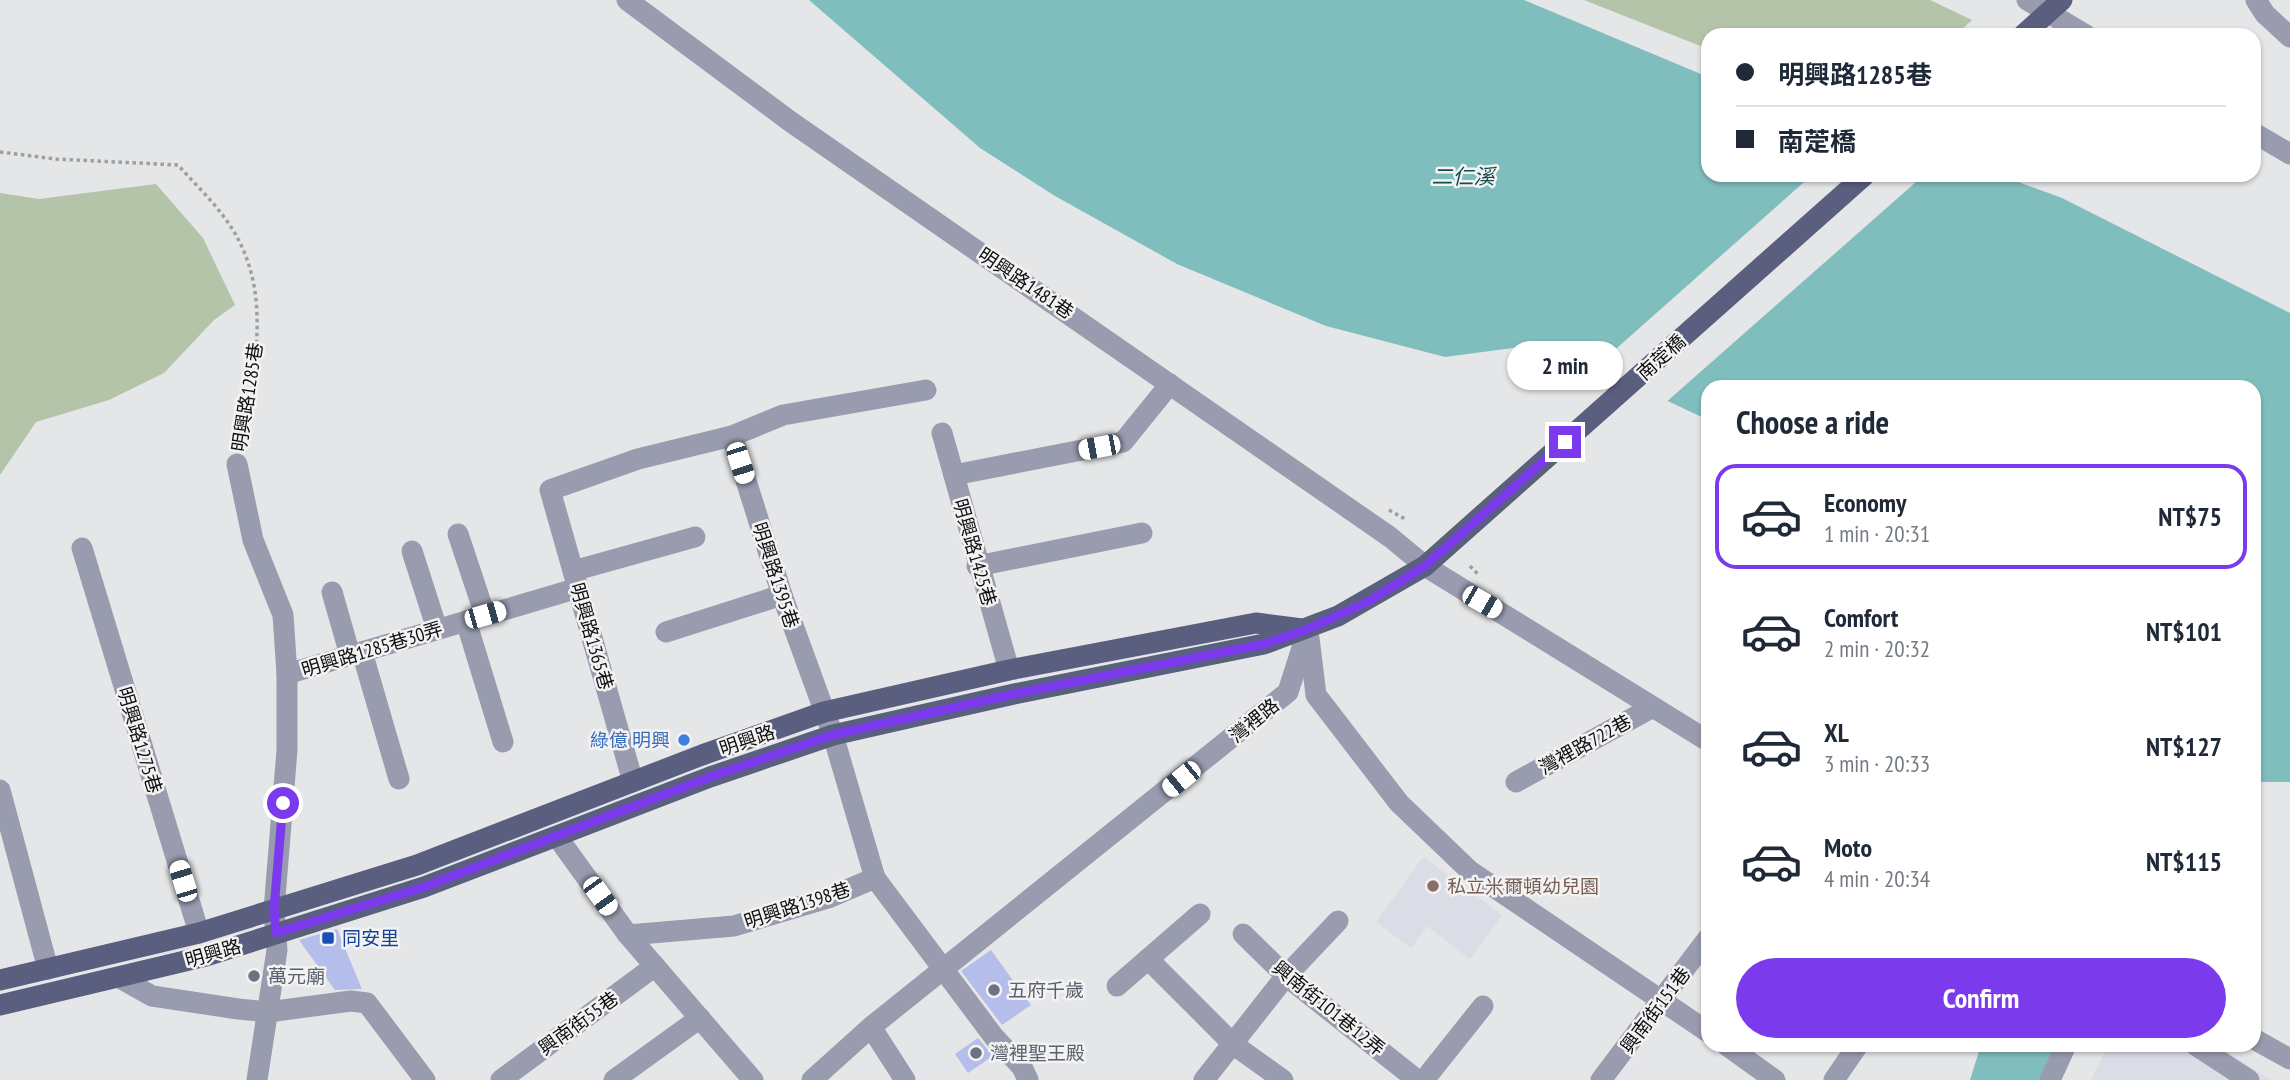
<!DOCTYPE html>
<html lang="en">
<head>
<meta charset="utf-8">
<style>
  :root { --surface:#fff; --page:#f2f2f3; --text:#1f2937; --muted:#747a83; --line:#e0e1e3; --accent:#7c3aed }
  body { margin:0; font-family:"PT Sans Narrow","Noto Sans TC",sans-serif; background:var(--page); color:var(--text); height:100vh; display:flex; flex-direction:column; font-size:26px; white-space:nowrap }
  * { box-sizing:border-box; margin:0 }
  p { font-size:23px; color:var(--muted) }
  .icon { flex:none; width:38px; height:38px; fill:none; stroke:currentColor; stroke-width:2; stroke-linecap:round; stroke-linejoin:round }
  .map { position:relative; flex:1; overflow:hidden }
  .details { position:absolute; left:1701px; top:380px; width:560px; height:672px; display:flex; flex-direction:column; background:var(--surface); border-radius:21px; box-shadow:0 2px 5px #0004 }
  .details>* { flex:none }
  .guide { position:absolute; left:1701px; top:28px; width:560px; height:154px; border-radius:21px; box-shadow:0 2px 5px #0004; display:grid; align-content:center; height:154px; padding:0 35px; background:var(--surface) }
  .end { position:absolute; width:32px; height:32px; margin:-16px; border:9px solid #7c3aed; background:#fff; box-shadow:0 0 0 4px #fff }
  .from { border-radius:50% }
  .bubble { position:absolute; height:49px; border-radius:24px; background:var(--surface); box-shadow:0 2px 5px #0004; font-size:23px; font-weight:700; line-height:49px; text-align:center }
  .car { position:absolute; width:21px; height:42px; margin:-21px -10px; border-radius:9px; box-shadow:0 0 5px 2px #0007; background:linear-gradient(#fff 24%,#345 0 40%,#fff 0 76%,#345 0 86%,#fff 0) }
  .guide b { display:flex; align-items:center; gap:24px; height:66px; font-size:26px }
  .guide b+b { border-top:2px solid var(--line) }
  .guide i { width:18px; height:18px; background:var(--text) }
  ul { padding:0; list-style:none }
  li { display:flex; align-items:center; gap:21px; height:105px; margin:0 14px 10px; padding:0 21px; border:4px solid transparent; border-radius:21px }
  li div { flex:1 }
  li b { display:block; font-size:26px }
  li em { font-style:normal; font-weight:700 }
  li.active { border-color:var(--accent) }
  li>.icon { width:63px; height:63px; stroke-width:1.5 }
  h2 { padding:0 35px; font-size:32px; line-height:84px }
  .cta { display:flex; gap:14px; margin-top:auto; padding:14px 35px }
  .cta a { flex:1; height:80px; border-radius:42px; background:var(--accent); color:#fff; font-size:28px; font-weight:700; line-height:80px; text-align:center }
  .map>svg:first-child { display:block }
  .built { fill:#dbdde6 }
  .green { fill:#b4c4a9 }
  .water { fill:#80bebe }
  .pier { fill:#e5e6e7 }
  .building { fill:#b5bdea }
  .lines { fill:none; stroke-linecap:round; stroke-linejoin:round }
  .path { stroke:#9e9fa0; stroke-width:3.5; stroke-dasharray:3.5 3.5; stroke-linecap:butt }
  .minor { stroke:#999baf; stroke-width:21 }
  .major { stroke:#5a5e7f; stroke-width:21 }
  .major-bridge { stroke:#5a5e7f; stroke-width:21 }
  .route { stroke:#7c3aed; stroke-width:9 }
  .shop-dot { fill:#3f7fe0; stroke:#f3f3f4; stroke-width:2.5 }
  .education-dot { fill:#8d6e63; stroke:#f3f3f4; stroke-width:2.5 }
  .transit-dot { fill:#1a4fb4; stroke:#f3f3f4; stroke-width:2.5 }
  .worship-dot { fill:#6b7280; stroke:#f3f3f4; stroke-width:2.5 }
  .labels { text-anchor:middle; stroke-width:5; stroke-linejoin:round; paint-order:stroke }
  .street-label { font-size:19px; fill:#0e0e0f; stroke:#f3f3f4 }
  .shop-label { font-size:19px; fill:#366cbe; stroke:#f3f3f4; text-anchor:end }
  .education-label { font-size:19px; fill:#785e54; stroke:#f3f3f4; text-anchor:start }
  .transit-label { font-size:19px; fill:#164399; stroke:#f3f3f4; text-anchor:start }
  .worship-label { font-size:19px; fill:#5b616d; stroke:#f3f3f4; text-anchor:start }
  .water-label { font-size:21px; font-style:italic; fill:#154d4d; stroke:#f3f3f4 }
</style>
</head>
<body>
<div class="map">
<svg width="2290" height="1080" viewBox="0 0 2290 1080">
  <rect width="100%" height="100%" fill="#e5e6e7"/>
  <g class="built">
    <polygon points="1423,857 1502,915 1470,959 1427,926 1411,948 1376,922"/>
    <polygon points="2108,1045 2217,1045 2271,1080 2091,1080"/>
  </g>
  <g class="green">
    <polygon points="1584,0 1930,0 1972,20 1956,35 1708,35 1708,49"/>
    <polygon points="156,184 203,238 235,305 214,320 164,373 109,400 36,422 0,475 0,193 39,199"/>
  </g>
  <g class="water">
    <polygon points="809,0 1524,0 1708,77 1708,175 1999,175 2062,198 2290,313 2290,782 2254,782 2254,387 1708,387 1708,420 1615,376 1536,345 1445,357 1326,326 1177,264 1055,196 980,148"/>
    <polygon points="1981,1045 2060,1045 2041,1080 1970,1080"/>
  </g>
  <polygon class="pier" points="1812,175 1924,175 1664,404 1591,371"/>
  <g class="building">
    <polygon points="337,929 362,989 335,990 299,940"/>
    <polygon points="991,950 1031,1005 1002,1025 961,971"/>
    <polygon points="978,1038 993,1056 968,1073 955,1054"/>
  </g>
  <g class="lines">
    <g class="path">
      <path d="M0,152l56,7 122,6c15,17 32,33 46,52 52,68 31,151 16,227"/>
      <polyline points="1389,510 1405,519"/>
      <polyline points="1470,566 1480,576"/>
    </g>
    <g class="minor">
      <polyline points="627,0 791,122 1390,537 1425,566 1708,741"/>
      <polyline points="2027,0 2086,35"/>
      <polyline points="2256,0 2265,14 2290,37"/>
      <polyline points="2254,133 2290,154"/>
      <polyline points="942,433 1009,670"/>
      <polyline points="732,436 782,595 833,735 875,878 994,1037 1022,1067 1028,1080"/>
      <polyline points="237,464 253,540 283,615 287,674 287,750 274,910 277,950 257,1080"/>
      <polyline points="954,475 1123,442 1170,384"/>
      <polyline points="458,534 485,615"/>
      <polyline points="82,548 199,933"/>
      <polyline points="412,551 437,629"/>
      <polyline points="977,566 1142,533"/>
      <polyline points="573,571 695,537"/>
      <polyline points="332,592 350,655"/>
      <polyline points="466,621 503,742"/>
      <polyline points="666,632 782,595"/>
      <polyline points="1309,638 1316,695 1399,803 1470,871 1708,1032"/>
      <polyline points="362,652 399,779"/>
      <polyline points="287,674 578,588"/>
      <polyline points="633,782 550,490 638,459 732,436 783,415 926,390"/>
      <polyline points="1516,782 1653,707"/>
      <polyline points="0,790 48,969"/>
      <polyline points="558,838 628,935 753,1080"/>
      <polyline points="1243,934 1286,976 1417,1080"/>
      <polyline points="628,935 734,926 828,898 875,878"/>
      <polyline points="1148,959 1234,1045 1283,1080"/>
      <polyline points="120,978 152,996 238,1009 268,1012 351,1001 367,1003 425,1080"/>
      <polyline points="1117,986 1200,914"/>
      <polyline points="871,1027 905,1080"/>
      <polyline points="2254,1039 2290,1059"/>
      <polyline points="1726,1045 1775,1080"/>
      <polyline points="2195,1045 2249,1080"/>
      <polyline points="501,1080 655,966"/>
      <polyline points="614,1080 700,1018"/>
      <polyline points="812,1080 871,1027 1288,692 1308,629"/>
      <polyline points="1204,1080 1286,976 1338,921"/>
      <polyline points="1424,1080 1483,1006"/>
      <polyline points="1601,1080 1708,938"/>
      <polyline points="1834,1080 1858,1045"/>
      <polyline points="2050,1080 2066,1045"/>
    </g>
    <g class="major">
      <polyline points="2023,35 2062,0"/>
      <polyline points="0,980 199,933 417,865 702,755 824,712 1009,670 1256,623 1302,629"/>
      <polyline points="0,1005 206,956 424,887 710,777 833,735 1014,694 1264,644 1338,616 1425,566"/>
    </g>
    <polyline class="major-bridge" points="1425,566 1865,175"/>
  </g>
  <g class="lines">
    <polyline class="route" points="283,803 274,909 276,933 424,887 710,777 832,735 1014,694 1264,644 1308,629 1369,601 1425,566 1565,442"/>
  </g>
  <circle class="shop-dot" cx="684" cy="740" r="7"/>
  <circle class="education-dot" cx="1433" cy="886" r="7"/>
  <rect class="transit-dot" x="321" y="931" width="14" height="14" rx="3.5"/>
  <g class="worship-dot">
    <circle cx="254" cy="976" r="7"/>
    <circle cx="994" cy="990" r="7"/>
    <circle cx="976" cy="1053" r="7"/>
  </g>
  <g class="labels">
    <g class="street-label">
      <text transform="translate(1026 283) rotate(34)" y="7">明興路1481巷</text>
      <text transform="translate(1661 357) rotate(-42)" y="7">南萣橋</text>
      <text transform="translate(247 397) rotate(-81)" y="7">明興路1285巷</text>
      <text transform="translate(975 552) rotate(74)" y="7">明興路1425巷</text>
      <text transform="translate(776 575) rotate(72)" y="7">明興路1395巷</text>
      <text transform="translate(592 636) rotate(74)" y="7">明興路1365巷</text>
      <text transform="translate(372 649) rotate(-17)" y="7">明興路1285巷30弄</text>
      <text transform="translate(1254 720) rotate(-39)" y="7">灣裡路</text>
      <text transform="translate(140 740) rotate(73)" y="7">明興路1275巷</text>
      <text transform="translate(747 740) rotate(-19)" y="7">明興路</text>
      <text transform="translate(1585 744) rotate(-29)" y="7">灣裡路722巷</text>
      <text transform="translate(797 905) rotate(-18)" y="7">明興路1398巷</text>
      <text transform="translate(213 953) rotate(-16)" y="7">明興路</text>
      <text transform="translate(1329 1008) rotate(39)" y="7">興南街101巷12弄</text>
      <text transform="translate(1655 1010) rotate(-53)" y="7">興南街151巷</text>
      <text transform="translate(578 1023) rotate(-36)" y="7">興南街55巷</text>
    </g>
    <g class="shop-label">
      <text x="670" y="747">綠億 明興</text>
    </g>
    <g class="education-label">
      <text x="1447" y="893">私立米爾頓幼兒園</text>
    </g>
    <g class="transit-label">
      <text x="342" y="945">同安里</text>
    </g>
    <g class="worship-label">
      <text x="268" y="983">萬元廟</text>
      <text x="1008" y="997">五府千歲</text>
      <text x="990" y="1060">灣裡聖王殿</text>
    </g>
    <g class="water-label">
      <text x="1463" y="184">二仁溪</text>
    </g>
  </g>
</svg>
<i class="end from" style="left:283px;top:803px"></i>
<i class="end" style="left:1565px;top:442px"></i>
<div class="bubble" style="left:1507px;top:341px;width:116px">2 min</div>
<i class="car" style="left:1099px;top:447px;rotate:259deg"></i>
<i class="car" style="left:740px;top:463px;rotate:162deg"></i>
<i class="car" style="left:1482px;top:602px;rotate:120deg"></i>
<i class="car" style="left:485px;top:615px;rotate:74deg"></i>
<i class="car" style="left:1181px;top:779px;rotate:231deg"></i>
<i class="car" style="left:183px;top:881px;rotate:343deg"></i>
<i class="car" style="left:600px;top:896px;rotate:144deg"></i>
<div class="guide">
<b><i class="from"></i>明興路1285巷</b>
<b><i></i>南萣橋</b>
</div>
<section class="details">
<h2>Choose a ride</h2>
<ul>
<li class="active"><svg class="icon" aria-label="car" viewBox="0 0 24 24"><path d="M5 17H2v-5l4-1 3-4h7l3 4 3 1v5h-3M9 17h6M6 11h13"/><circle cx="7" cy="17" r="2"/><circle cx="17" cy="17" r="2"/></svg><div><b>Economy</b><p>1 min · 20:31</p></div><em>NT$75</em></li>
<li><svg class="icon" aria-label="car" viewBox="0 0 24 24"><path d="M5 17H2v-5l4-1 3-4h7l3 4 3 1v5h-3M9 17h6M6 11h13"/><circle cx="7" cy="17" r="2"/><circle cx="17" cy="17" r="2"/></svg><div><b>Comfort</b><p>2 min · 20:32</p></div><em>NT$101</em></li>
<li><svg class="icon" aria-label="car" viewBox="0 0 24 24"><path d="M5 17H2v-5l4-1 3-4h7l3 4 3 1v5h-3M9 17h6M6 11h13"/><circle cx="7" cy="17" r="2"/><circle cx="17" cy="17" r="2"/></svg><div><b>XL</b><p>3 min · 20:33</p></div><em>NT$127</em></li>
<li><svg class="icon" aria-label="car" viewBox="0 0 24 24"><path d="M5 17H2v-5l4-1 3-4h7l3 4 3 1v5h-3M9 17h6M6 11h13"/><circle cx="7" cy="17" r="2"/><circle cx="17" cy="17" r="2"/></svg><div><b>Moto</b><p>4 min · 20:34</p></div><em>NT$115</em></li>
</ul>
<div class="cta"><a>Confirm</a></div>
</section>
</div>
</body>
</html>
